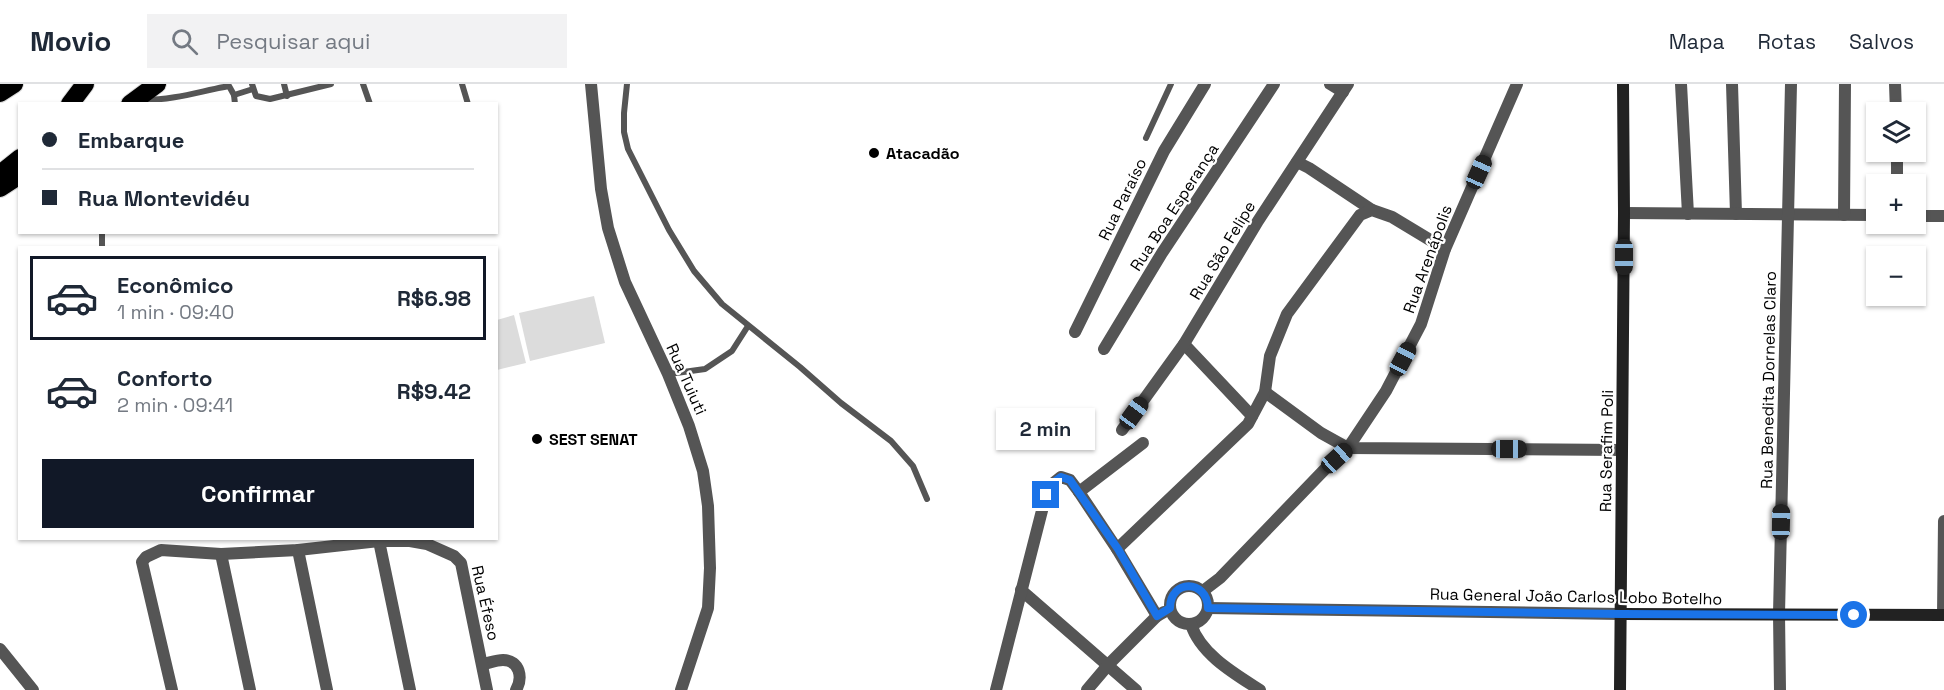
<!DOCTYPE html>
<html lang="pt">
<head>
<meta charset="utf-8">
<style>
  :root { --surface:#fff; --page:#f2f2f3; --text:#1f2937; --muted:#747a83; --line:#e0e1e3; --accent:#111827 }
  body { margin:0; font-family:"Space Grotesk",sans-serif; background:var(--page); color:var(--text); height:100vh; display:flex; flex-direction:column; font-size:22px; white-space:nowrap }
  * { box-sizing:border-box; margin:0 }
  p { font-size:20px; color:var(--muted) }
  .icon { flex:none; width:33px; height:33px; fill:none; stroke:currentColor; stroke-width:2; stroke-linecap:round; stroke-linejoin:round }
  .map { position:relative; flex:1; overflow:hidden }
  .drawer { position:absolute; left:18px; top:162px; width:480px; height:294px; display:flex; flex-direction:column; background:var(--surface); border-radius:0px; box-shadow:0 2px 4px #0004 }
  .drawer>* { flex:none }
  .hud { position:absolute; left:18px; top:18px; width:480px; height:132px; border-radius:0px; box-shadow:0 2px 4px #0004; display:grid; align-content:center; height:132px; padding:0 24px; background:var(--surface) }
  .fabs { position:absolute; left:1866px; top:18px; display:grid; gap:12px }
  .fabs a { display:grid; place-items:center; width:60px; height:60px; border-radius:0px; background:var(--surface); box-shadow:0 2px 4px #0004; font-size:30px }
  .end { position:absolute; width:27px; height:27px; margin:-14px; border:8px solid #1a73e8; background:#fff; box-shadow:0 0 0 3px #fff }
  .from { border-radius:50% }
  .bubble { position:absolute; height:42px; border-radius:0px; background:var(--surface); box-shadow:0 2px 4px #0004; font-size:20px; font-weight:700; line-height:42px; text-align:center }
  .car { position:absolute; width:18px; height:36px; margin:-18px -9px; border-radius:8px; box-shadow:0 0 4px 2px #0007; background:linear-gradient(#222 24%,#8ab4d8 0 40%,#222 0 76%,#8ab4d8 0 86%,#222 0) }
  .hud b { display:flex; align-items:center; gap:21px; height:57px; font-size:22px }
  .hud b+b { border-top:2px solid var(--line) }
  .hud i { width:15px; height:15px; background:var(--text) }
  ul { padding:10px 0 0; list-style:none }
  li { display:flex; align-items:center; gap:18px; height:84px; margin:0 12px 9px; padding:0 12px; border:3px solid transparent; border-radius:0px }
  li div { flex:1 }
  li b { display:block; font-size:22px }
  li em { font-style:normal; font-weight:700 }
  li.on { border-color:var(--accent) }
  li>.icon { width:54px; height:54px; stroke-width:1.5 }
  .button { display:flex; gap:12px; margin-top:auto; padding:12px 24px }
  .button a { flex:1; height:69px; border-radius:0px; background:var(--accent); color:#fff; font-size:24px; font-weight:700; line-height:69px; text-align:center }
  header { display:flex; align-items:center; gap:36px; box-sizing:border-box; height:84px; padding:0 30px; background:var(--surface); border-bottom:2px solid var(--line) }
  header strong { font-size:28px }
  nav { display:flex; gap:33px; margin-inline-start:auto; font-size:21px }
  .search { width:420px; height:54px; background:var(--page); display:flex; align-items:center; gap:15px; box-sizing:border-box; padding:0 21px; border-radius:0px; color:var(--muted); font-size:22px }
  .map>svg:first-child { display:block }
  .green { fill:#dcdcdc }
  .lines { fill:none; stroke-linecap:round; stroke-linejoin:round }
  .highway-casing { stroke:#dbdbdb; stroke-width:20 }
  .lane { stroke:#555; stroke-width:6 }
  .street { stroke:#555; stroke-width:12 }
  .secondary { stroke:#222; stroke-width:12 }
  .highway { stroke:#000; stroke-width:18 }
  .route { stroke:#1a73e8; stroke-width:8 }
  .poi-dot { fill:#000; stroke:#fff; stroke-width:2 }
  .labels { text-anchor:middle; stroke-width:4.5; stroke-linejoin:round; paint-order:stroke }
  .poi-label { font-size:16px; font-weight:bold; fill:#000; stroke:#fff; text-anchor:start }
  .street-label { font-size:16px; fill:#000; stroke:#fff }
</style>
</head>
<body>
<header>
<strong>Movio</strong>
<div class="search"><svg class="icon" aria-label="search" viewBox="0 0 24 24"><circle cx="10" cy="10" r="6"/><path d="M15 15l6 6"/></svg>Pesquisar aqui</div>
<nav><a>Mapa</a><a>Rotas</a><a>Salvos</a></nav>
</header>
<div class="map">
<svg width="1944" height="606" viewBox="0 0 1944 606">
  <rect width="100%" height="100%" fill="#fff"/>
  <g class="green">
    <polygon points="594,212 605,259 530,277 519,229"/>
    <polygon points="514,231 526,279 497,286 497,236"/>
  </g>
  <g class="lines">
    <g class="highway-casing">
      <g id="highway">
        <polyline points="0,9 14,0"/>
        <polyline points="70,20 85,0"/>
        <polyline points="130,20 157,0"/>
        <polyline points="0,90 20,74"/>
        <polyline points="0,104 20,91"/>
      </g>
    </g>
    <g class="lane">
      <polyline points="252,0 256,12 270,15 331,0"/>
      <polyline points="284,0 287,12"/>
      <polyline points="363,0 370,20"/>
      <polyline points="462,0 468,20"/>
      <polyline points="627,0 624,29 624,48 628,65 669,146 694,187 722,220 800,283 841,319 891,357 913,382 927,415"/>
      <polyline points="234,11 235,20"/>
      <path d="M144,16c30,0 57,-9 85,-14l5,9 19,-6"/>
      <polyline points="1146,54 1171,0"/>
      <polyline points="102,148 102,164"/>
      <polyline points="669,290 705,285 732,267 748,242"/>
    </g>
    <g class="street">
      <polyline points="591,0 601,105 608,144 625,198 668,290 689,342 703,387 708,422 710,484 708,524 681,606"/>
      <polyline points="1330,0 1343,8"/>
      <polyline points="1681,0 1688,130"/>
      <polyline points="1732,0 1736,130"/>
      <polyline points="1895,0 1896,28"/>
      <polyline points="1897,68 1897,100"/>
      <polyline points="1297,78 1309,84 1372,126"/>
      <polyline points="1624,129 1876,131"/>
      <polyline points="1844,131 1845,0"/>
      <polyline points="1916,132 1944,132"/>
      <polyline points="1075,248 1164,67 1205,0"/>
      <polyline points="1184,260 1252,332"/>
      <polyline points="1104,265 1162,169 1274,0"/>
      <polyline points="1265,308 1321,349 1348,364 1622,366"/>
      <polyline points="1122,346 1184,260 1258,137 1348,0"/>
      <polyline points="1079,408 1143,359"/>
      <polyline points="379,457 410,606"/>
      <polyline points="1117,465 1248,340 1265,308 1270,272 1287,230 1360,131 1372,126 1392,133 1445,165"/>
      <polyline points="298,466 327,606"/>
      <polyline points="221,470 250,606"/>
      <circle cx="1189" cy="521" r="19"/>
      <polyline points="1021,506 1136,606"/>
      <polyline points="1203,507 1220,494 1327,383 1348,364 1386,307 1421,240 1445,165 1517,0"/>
      <polyline points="1208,524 1621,530"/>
      <polyline points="1943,531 1944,437"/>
      <path d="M1191,540c9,30 44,50 69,66"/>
      <polyline points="0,565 33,606"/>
      <path d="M483,580c6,-1 13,-4 20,-4 17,0 20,18 13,30"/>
      <polyline points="172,606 142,478 146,473 161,466 221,470 298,466 379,457 410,457 427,460 454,472 461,479 487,606"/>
      <polyline points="996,606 1046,411 1051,401 1061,393 1070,396 1079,408 1117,465 1157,532"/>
      <polyline points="1087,606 1109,580 1157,532 1164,528"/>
      <polyline points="1780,606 1779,530 1791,0"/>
    </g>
    <g class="secondary">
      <polyline points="1621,530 1944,531"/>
      <polyline points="1620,606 1624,129 1623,0"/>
    </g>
    <use href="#highway" class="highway"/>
  </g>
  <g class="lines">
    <path class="route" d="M1046,411c4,-8 7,-13 15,-18l9,3 48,69 39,67 13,-8c0,-29 37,-29 38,0l413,6 233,1"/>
  </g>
  <g class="poi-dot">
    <circle cx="874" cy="69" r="6"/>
    <circle cx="537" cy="355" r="6"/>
  </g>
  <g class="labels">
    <g class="poi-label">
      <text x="886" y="75">Atacadão</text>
      <text x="549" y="361">SEST SENAT</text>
    </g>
    <g class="street-label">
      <text transform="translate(1122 115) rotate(-64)" y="6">Rua Paraíso</text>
      <text transform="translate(1174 123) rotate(-57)" y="6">Rua Boa Esperança</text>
      <text transform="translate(1222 166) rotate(-59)" y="6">Rua São Felipe</text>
      <text transform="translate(1427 175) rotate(-70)" y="6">Rua Arenápolis</text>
      <text transform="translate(687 295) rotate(66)" y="6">Rua Tuiuti</text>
      <text transform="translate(1768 296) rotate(-89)" y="6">Rua Benedita Dornelas Claro</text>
      <text transform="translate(1606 367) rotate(-89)" y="6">Rua Serafim Poli</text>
      <text transform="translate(1576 512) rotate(1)" y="6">Rua General João Carlos Lobo Botelho</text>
      <text transform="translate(486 519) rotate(77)" y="6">Rua Éfeso</text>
    </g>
  </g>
</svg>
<div class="fabs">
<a><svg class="icon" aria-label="layers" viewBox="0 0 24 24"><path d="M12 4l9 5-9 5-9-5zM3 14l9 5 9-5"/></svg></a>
<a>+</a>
<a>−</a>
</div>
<i class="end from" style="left:1854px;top:531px"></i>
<i class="end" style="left:1046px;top:411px"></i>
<div class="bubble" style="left:996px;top:324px;width:99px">2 min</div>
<i class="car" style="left:1479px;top:88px;rotate:24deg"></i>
<i class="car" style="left:1624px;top:173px;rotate:180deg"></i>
<i class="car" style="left:1403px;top:275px;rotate:28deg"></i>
<i class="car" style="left:1134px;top:329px;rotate:36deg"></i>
<i class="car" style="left:1509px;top:365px;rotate:90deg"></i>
<i class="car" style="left:1337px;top:374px;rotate:48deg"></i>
<i class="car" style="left:1781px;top:438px;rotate:1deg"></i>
<div class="hud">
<b><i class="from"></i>Embarque</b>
<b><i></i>Rua Montevidéu</b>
</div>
<section class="drawer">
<ul>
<li class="on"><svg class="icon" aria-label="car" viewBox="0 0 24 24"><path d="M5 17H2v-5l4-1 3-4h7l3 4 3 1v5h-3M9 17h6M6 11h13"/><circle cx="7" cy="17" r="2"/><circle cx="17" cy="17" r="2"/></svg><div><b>Econômico</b><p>1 min · 09:40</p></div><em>R$6.98</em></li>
<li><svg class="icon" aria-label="car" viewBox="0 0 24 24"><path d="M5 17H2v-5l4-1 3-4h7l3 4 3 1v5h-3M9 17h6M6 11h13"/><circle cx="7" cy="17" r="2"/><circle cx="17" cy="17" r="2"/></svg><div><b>Conforto</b><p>2 min · 09:41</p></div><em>R$9.42</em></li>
</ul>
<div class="button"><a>Confirmar</a></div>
</section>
</div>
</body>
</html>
